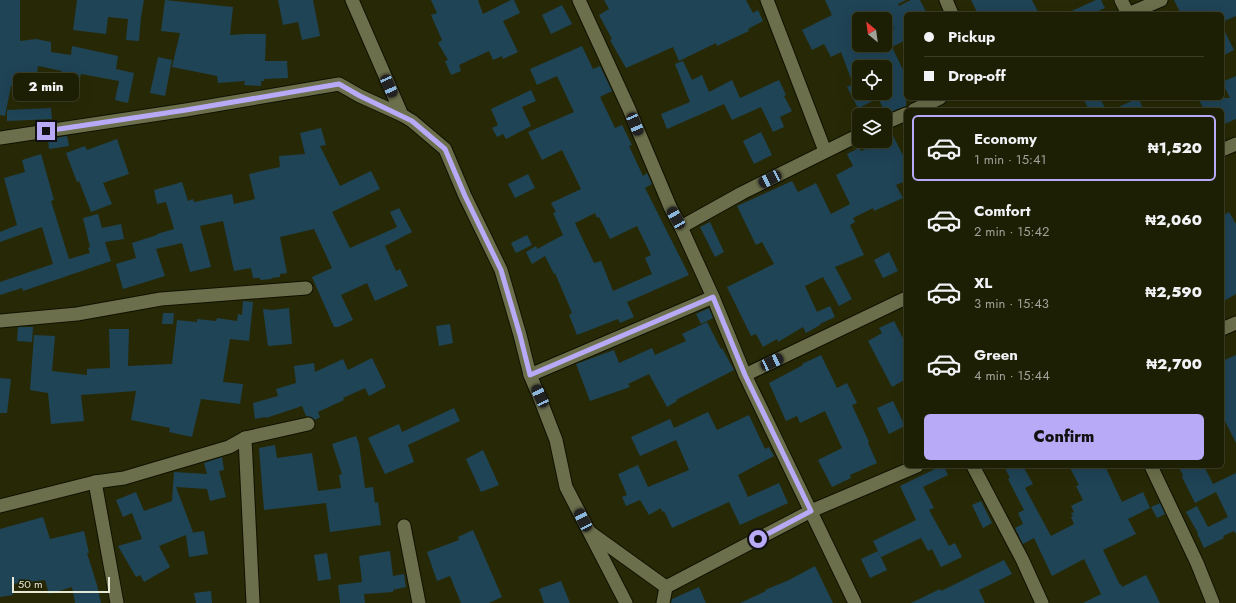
<!DOCTYPE html>
<html lang="en">
<head>
<meta charset="utf-8">
<style>
  :root { --surface:#1d1f04; --page:#25270e; --text:#f1f3f6; --muted:#a0a29a; --line:#3b3d26; --accent:#b9aaf7 }
  body { margin:0; font-family:Jost,sans-serif; background:var(--page); color:var(--text); height:100vh; display:flex; flex-direction:column; font-size:15px; white-space:nowrap }
  * { box-sizing:border-box; margin:0 }
  p { font-size:13px; color:var(--muted) }
  .icon { flex:none; width:22px; height:22px; fill:none; stroke:currentColor; stroke-width:2; stroke-linecap:round; stroke-linejoin:round }
  .map { position:relative; flex:1; overflow:hidden }
  .panel { position:absolute; left:904px; top:108px; width:320px; height:360px; display:flex; flex-direction:column; background:var(--surface); border-radius:6px; box-shadow:0 4px 16px #0002,0 0 0 1px var(--line) }
  .panel>* { flex:none }
  .banner { position:absolute; left:904px; top:12px; width:320px; height:88px; border-radius:6px; box-shadow:0 4px 16px #0002,0 0 0 1px var(--line); display:grid; align-content:center; height:88px; padding:0 20px; background:var(--surface) }
  .needle { width:26px; rotate:331deg }
  .tools { position:absolute; left:852px; top:12px; display:grid; gap:8px }
  .tools a { display:grid; place-items:center; width:40px; height:40px; border-radius:6px; background:var(--surface); box-shadow:0 4px 16px #0002,0 0 0 1px var(--line); font-size:20px }
  .scale { position:absolute; left:12px; bottom:10px; width:98px; box-sizing:border-box; padding-left:4px; border:2px solid #e6e9d5; border-top:0; font-size:11px; line-height:14px; white-space:nowrap; color:#e6e9d5; -webkit-text-stroke:3px #1d1f00; paint-order:stroke }
  .end { position:absolute; width:18px; height:18px; margin:-9px; border:5px solid #b9aaf7; background:#111; box-shadow:0 0 0 2px #111 }
  .from { border-radius:50% }
  .bubble { position:absolute; height:28px; border-radius:6px; background:var(--surface); box-shadow:0 4px 16px #0002,0 0 0 1px var(--line); font-size:13px; font-weight:800; line-height:28px; text-align:center }
  .car { position:absolute; width:12px; height:24px; margin:-12px -6px; border-radius:5px; box-shadow:0 0 3px 1px #0007; background:linear-gradient(#222 24%,#8ab4d8 0 40%,#222 0 76%,#8ab4d8 0 86%,#222 0) }
  .banner b { display:flex; align-items:center; gap:14px; height:38px; font-size:15px }
  .banner b+b { border-top:1px solid var(--line) }
  .banner i { width:10px; height:10px; background:var(--text) }
  ul { padding:7px 0 0; list-style:none }
  li { display:flex; align-items:center; gap:12px; height:66px; margin:0 8px 6px; padding:0 12px; border:2px solid transparent; border-radius:6px }
  li div { flex:1 }
  li b { display:block; font-size:15px }
  li em { font-style:normal; font-weight:800 }
  li.current { border-color:var(--accent) }
  li>.icon { width:36px; height:36px; stroke-width:1.5 }
  .cta { display:flex; gap:8px; margin-top:auto; padding:8px 20px }
  .cta a { flex:1; height:46px; border-radius:6px; background:var(--accent); color:#111; font-size:16px; font-weight:800; line-height:46px; text-align:center }
  .map>svg:first-child { display:block }
  .building { fill:#1f4456; fill-rule:evenodd }
  .lines { fill:none; stroke-linecap:round; stroke-linejoin:round }
  .street-casing { stroke:#101100; stroke-width:15 }
  .street { stroke:#6b6f4b; stroke-width:13 }
  .route { stroke:#b9aaf7; stroke-width:5 }
</style>
</head>
<body>
<div class="map">
<svg width="1236" height="603" viewBox="0 0 1236 603">
  <rect width="100%" height="100%" fill="#272906"/>
  <g class="building">
    <polygon points="0,0 20,0 20,41 36,39 51,42 51,52 71,55 72,46 118,56 116,69 134,73 128,103 115,100 119,81 81,74 76,94 57,92 62,71 38,66 35,89 11,86 5,116 0,115"/>
    <polygon points="77,0 144,0 141,17 139,41 126,40 128,19 108,17 106,34 73,30"/>
    <polygon points="165,0 233,7 230,35 246,34 266,34 265,61 287,61 288,78 264,79 264,81 261,81 261,86 244,85 245,81 218,83 217,76 172,67 180,33 161,31"/>
    <polygon points="278,0 313,0 320,36 302,40 298,22 283,25"/>
    <polygon points="431,0 478,0 483,14 511,0 514,0 520,13 503,21 518,52 503,59 502,56 493,60 489,51 459,65 461,71 451,75 445,61 448,60 438,43 442,40 431,15 437,13"/>
    <polygon points="604,0 746,0 753,13 758,10 763,21 748,29 749,31 717,46 716,43 679,61 673,47 626,68 610,40 612,39 599,15 609,9"/>
    <path d="M825,0h81l-8,4 1,2 12,-6h9l7,14h-21v26l-14,7 14,29v30l-20,8 -8,-16 -19,10v2l-12,-23 6,-3 -12,-32 -10,5 -7,-13 -12,6 -10,-20 30,-15zM884,11l1,2 -2,1h3l8,15 -9,4v12h-26v-26h9zM859,67h26v26h-26z"/>
    <polygon points="971,0 1032,0 1039,14 978,14"/>
    <polygon points="1096,0 1101,0 1105,8 1091,14 1065,14"/>
    <polygon points="1174,0 1236,0 1236,16 1222,22 1222,14 1181,14"/>
    <polygon points="562,5 572,24 551,34 542,15"/>
    <polygon points="1222,26 1234,50 1222,56"/>
    <path d="M582,46l11,23 7,-3 12,25 -12,6 15,31 7,-3 10,20 -3,1 14,30 4,-3 5,11 -7,4 44,87 -62,27 7,15 -14,6 -2,-4 -41,16 -8,-20 3,-2 -17,-40 -1,1 -9,-18 -13,8 -6,-12 10,-6 1,3 26,-14 -10,-22 3,-1 -5,-9 30,-14 -19,-39 -20,10 -14,-28 46,-20 -17,-36 -20,9 -7,-16zM595,213l2,5 2,-1 11,22 27,-13 14,29 -6,3 7,16 -39,17 -12,-30 -7,2 -19,-40z"/>
    <polygon points="158,57 172,60 165,96 150,93"/>
    <polygon points="683,61 692,80 702,75 709,92 732,80 740,98 779,80 786,95 784,96 792,111 780,117 784,127 773,132 761,107 732,120 724,104 667,129 661,114 690,102 675,64"/>
    <polygon points="1236,76 1236,119 1222,125 1222,110 1204,110 1198,98 1230,98 1222,82"/>
    <polygon points="531,90 536,101 522,107 531,126 506,139 503,134 497,137 492,128 498,125 491,109"/>
    <polygon points="1083,98 1100,98 1106,110 1089,110"/>
    <polygon points="1138,98 1144,110 1112,110"/>
    <polygon points="51,108 52,119 7,121 7,110"/>
    <polygon points="321,128 326,145 320,146 340,186 371,171 380,189 332,212 350,248 395,228 397,227 390,212 399,208 412,232 385,246 396,271 400,269 408,286 375,301 367,283 341,295 353,320 338,327 334,327 312,277 332,268 314,229 280,237 287,273 280,274 280,277 271,278 272,279 260,280 260,278 253,278 251,268 234,271 223,221 200,226 211,267 190,272 182,243 156,249 165,276 123,289 116,264 136,258 132,243 157,235 157,234 174,229 166,202 157,204 154,190 182,182 188,201 193,199 194,202 232,194 234,204 255,199 249,174 280,167 279,156 305,154 300,133"/>
    <polygon points="890,130 906,161 906,181 896,185 903,198 874,211 873,208 853,218 855,222 850,225 864,255 835,267 852,299 839,306 823,277 805,286 817,312 830,306 835,317 820,324 820,325 806,333 803,327 778,342 777,339 763,347 756,334 751,336 727,287 774,264 762,242 756,245 737,206 792,181 798,192 816,183 831,214 850,204 836,175 853,166 847,154 859,148 861,151 885,141 885,131"/>
    <polygon points="761,132 772,155 754,164 743,141"/>
    <polygon points="67,136 69,146 49,149 48,139"/>
    <polygon points="117,139 129,174 103,183 112,204 91,212 79,181 77,182 66,153 85,146 87,150"/>
    <polygon points="41,154 54,200 51,201 69,259 90,253 88,248 90,247 83,218 98,214 102,228 121,224 124,239 105,242 111,261 23,291 22,288 0,295 0,282 53,264 42,227 0,242 0,232 17,225 4,178 25,172 22,160"/>
    <polygon points="528,174 535,188 515,198 508,184"/>
    <polygon points="1229,212 1236,224 1236,294 1222,302 1222,216"/>
    <polygon points="710,222 724,252 715,257 700,227"/>
    <polygon points="527,235 532,245 516,253 511,243"/>
    <polygon points="889,252 898,271 883,278 874,260"/>
    <polygon points="243,301 253,302 249,341 230,339 223,382 243,384 240,404 201,399 192,437 169,432 170,428 131,420 136,391 81,395 84,421 51,424 48,393 30,390 34,335 55,336 52,371 87,375 87,369 110,368 109,329 129,329 128,366 172,364 177,320 197,322 197,319 216,321 217,318 237,321 238,314 242,315"/>
    <polygon points="289,308 292,344 268,346 263,309 272,310"/>
    <polygon points="709,308 713,318 701,324 696,314"/>
    <polygon points="163,313 174,313 173,324 162,324"/>
    <polygon points="894,321 906,344 906,379 892,387 868,341 882,333 879,328"/>
    <polygon points="707,322 721,349 722,348 734,370 676,400 677,401 667,407 649,374 628,384 630,387 590,401 576,364 614,350 619,363 652,348 655,355 686,341 682,334"/>
    <polygon points="450,324 453,343 439,346 436,326"/>
    <polygon points="18,327 33,327 32,342 17,341"/>
    <polygon points="821,355 837,388 847,383 857,403 852,405 869,442 868,443 877,463 850,475 851,478 832,487 818,460 842,448 825,411 800,423 797,416 786,421 769,383 803,365 802,364"/>
    <polygon points="1236,355 1236,443 1222,415 1222,361"/>
    <polygon points="372,358 386,387 369,396 365,388 343,398 344,400 318,412 320,417 315,420 311,417 306,416 302,406 266,418 265,417 255,419 253,403 278,396 276,389 296,383 294,366 314,363 315,372 343,359 348,370"/>
    <polygon points="0,378 11,379 7,413 0,413"/>
    <polygon points="893,401 905,426 889,434 877,408"/>
    <polygon points="454,408 460,421 408,445 414,462 385,474 368,438 399,424 402,432"/>
    <polygon points="708,412 717,430 749,415 765,449 769,447 774,456 738,475 748,497 779,483 788,503 740,525 729,502 672,528 664,511 662,512 661,508 649,515 640,500 626,506 622,497 627,495 618,474 638,465 648,487 689,470 676,440 640,456 631,437 670,419 674,428"/>
    <polygon points="356,436 359,444 365,488 373,487 375,503 378,502 381,525 330,532 326,503 264,510 259,448 275,445 277,458 312,453 318,491 341,488 339,475 342,474 332,444"/>
    <polygon points="483,450 499,485 481,492 466,459"/>
    <polygon points="222,457 224,470 219,471 226,497 210,501 207,489 176,487 193,532 190,533 204,531 208,554 189,557 186,535 159,546 170,567 144,582 140,575 136,577 118,546 142,539 132,513 123,517 116,500 136,492 144,511 172,501 174,472 207,474 204,463"/>
    <polygon points="941,466 944,466 948,475 923,487 934,508 929,510 949,546 955,543 962,557 941,567 932,549 928,551 921,538 881,557 873,541 916,520 900,486"/>
    <polygon points="1004,466 1023,466 1033,484 1025,488 1051,536 1074,524 1071,517 1073,516 1071,513 1074,512 1071,506 1083,500 1076,486 1079,485 1069,466 1105,466 1122,502 1143,492 1150,508 1128,519 1136,534 1103,550 1120,585 1121,584 1122,587 1146,575 1160,603 1083,603 1101,594 1084,559 1052,576 1034,538 1023,544 1015,528 1023,524 1018,513 1024,510 1008,479 1010,478"/>
    <polygon points="1178,466 1204,466 1213,484 1236,473 1236,534 1234,531 1223,536 1224,538 1204,548 1197,533 1198,533 1186,512 1197,506 1208,527 1228,517 1216,492 1195,503 1182,477 1183,475"/>
    <polygon points="981,501 992,523 983,528 972,505"/>
    <polygon points="1160,503 1165,514 1157,518 1151,507"/>
    <polygon points="43,517 50,539 84,531 89,553 87,553 97,585 101,603 75,603 72,587 49,594 45,580 12,584 13,595 0,597 0,529"/>
    <polygon points="473,530 502,597 489,603 461,603 450,576 437,581 427,552 459,540 458,537"/>
    <polygon points="390,551 393,576 404,574 406,587 393,590 393,592 364,594 365,603 340,603 338,585 362,582 359,556"/>
    <polygon points="878,551 887,570 870,578 861,559"/>
    <polygon points="327,553 331,579 318,581 314,555"/>
    <polygon points="1004,560 1012,574 979,590 985,603 911,603 940,589 941,591"/>
    <polygon points="815,566 833,603 740,603 766,591 765,590 789,580"/>
    <polygon points="561,581 570,603 544,603 539,589"/>
    <polygon points="699,587 706,603 671,603 672,599"/>
    <polygon points="211,591 212,603 196,603 194,593"/>
  </g>
  <g class="lines">
    <g class="street-casing">
      <g id="street">
        <polyline points="352,0 402,115 412,121 445,149 465,196 501,270 520,335 530,375 539,396 556,440 566,487 626,603"/>
        <polyline points="579,0 629,109 671,209 681,227 713,297 745,375 855,603"/>
        <polyline points="767,0 825,151"/>
        <polyline points="946,0 952,14"/>
        <polyline points="1121,0 1128,14"/>
        <polyline points="1128,14 1161,0"/>
        <polyline points="914,110 940,98"/>
        <polyline points="885,123 906,114"/>
        <polyline points="0,138 186,110 339,84 360,96 402,115"/>
        <polyline points="1222,150 1236,144"/>
        <polyline points="681,227 742,193 859,135"/>
        <polyline points="0,321 77,314 161,299 306,288"/>
        <polyline points="1222,329 1236,323"/>
        <polyline points="530,375 713,297"/>
        <polyline points="745,375 906,298"/>
        <polyline points="245,438 253,603"/>
        <polyline points="973,466 1022,559 1042,603"/>
        <polyline points="1151,466 1197,563 1213,603"/>
        <polyline points="95,482 117,603"/>
        <polyline points="0,506 95,482 124,478 229,447 245,438 308,424"/>
        <polyline points="404,526 419,603"/>
        <polyline points="591,533 666,587"/>
        <polyline points="666,587 811,511 917,466"/>
        <polyline points="663,603 666,587"/>
      </g>
    </g>
    <use href="#street" class="street"/>
  </g>
  <g class="lines">
    <polyline class="route" points="46,131 186,110 339,84 360,96 412,121 445,149 465,196 501,270 520,335 530,375 713,297 745,375 811,511 758,539"/>
  </g>
</svg>
<div class="tools">
<a><svg class="needle" viewBox="-14 -14 28 28"><path d="M0-13l5 13h-10z" fill="#e53935"/><path d="M0 13l5-13h-10z" fill="#a0a29a"/></svg></a>
<a><svg class="icon" aria-label="locate" viewBox="0 0 24 24"><circle cx="12" cy="12" r="6"/><path d="M12 2v4M12 18v4M2 12h4M18 12h4"/></svg></a>
<a><svg class="icon" aria-label="layers" viewBox="0 0 24 24"><path d="M12 4l9 5-9 5-9-5zM3 14l9 5 9-5"/></svg></a>
</div>
<div class="scale">50 m</div>
<i class="end from" style="left:758px;top:539px"></i>
<i class="end" style="left:46px;top:131px"></i>
<div class="bubble" style="left:13px;top:73px;width:66px">2 min</div>
<i class="car" style="left:389px;top:86px;rotate:156deg"></i>
<i class="car" style="left:635px;top:124px;rotate:157deg"></i>
<i class="car" style="left:770px;top:179px;rotate:243deg"></i>
<i class="car" style="left:676px;top:218px;rotate:330deg"></i>
<i class="car" style="left:772px;top:362px;rotate:65deg"></i>
<i class="car" style="left:540px;top:396px;rotate:335deg"></i>
<i class="car" style="left:583px;top:520px;rotate:333deg"></i>
<div class="banner">
<b><i class="from"></i>Pickup</b>
<b><i></i>Drop-off</b>
</div>
<section class="panel">
<ul>
<li class="current"><svg class="icon" aria-label="car" viewBox="0 0 24 24"><path d="M5 17H2v-5l4-1 3-4h7l3 4 3 1v5h-3M9 17h6M6 11h13"/><circle cx="7" cy="17" r="2"/><circle cx="17" cy="17" r="2"/></svg><div><b>Economy</b><p>1 min · 15:41</p></div><em>₦1,520</em></li>
<li><svg class="icon" aria-label="car" viewBox="0 0 24 24"><path d="M5 17H2v-5l4-1 3-4h7l3 4 3 1v5h-3M9 17h6M6 11h13"/><circle cx="7" cy="17" r="2"/><circle cx="17" cy="17" r="2"/></svg><div><b>Comfort</b><p>2 min · 15:42</p></div><em>₦2,060</em></li>
<li><svg class="icon" aria-label="car" viewBox="0 0 24 24"><path d="M5 17H2v-5l4-1 3-4h7l3 4 3 1v5h-3M9 17h6M6 11h13"/><circle cx="7" cy="17" r="2"/><circle cx="17" cy="17" r="2"/></svg><div><b>XL</b><p>3 min · 15:43</p></div><em>₦2,590</em></li>
<li><svg class="icon" aria-label="car" viewBox="0 0 24 24"><path d="M5 17H2v-5l4-1 3-4h7l3 4 3 1v5h-3M9 17h6M6 11h13"/><circle cx="7" cy="17" r="2"/><circle cx="17" cy="17" r="2"/></svg><div><b>Green</b><p>4 min · 15:44</p></div><em>₦2,700</em></li>
</ul>
<div class="cta"><a>Confirm</a></div>
</section>
</div>
</body>
</html>
